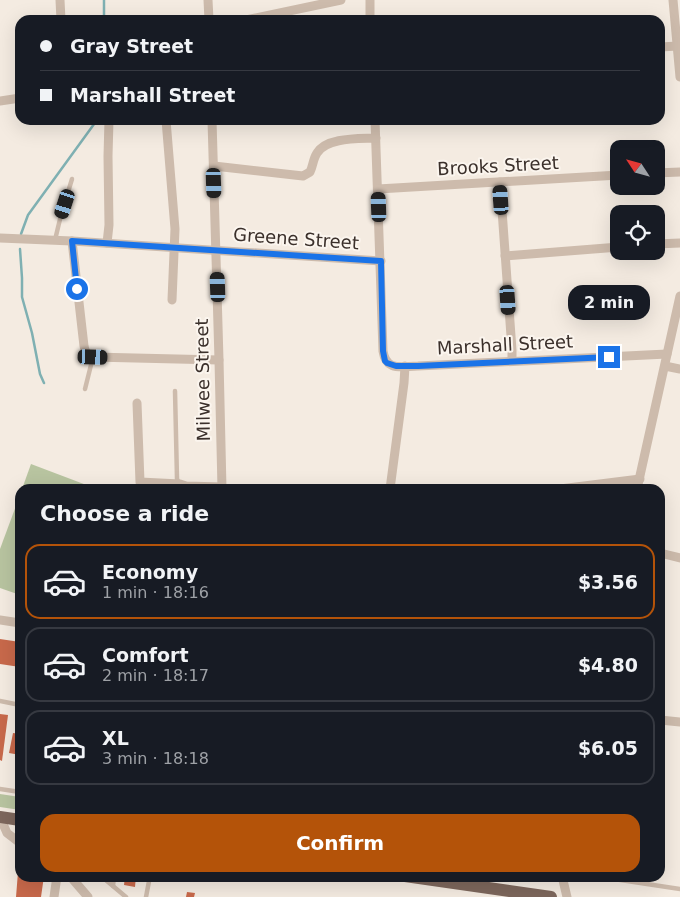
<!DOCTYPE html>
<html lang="en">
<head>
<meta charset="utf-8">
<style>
  :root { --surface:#171b24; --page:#242831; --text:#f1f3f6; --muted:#9ea1a6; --line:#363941; --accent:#b45309 }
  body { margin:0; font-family:"DejaVu Sans",sans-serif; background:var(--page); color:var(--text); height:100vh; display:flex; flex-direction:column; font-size:19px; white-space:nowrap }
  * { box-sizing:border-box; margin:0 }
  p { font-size:16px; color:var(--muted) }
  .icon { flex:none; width:28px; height:28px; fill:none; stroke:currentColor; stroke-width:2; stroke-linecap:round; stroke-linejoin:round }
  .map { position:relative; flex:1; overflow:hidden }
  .panel { position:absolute; left:15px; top:484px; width:650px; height:398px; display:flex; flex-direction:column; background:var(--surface); border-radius:15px; box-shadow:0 5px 20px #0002 }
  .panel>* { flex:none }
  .banner { position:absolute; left:15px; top:15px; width:650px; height:110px; border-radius:15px; box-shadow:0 5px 20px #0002; display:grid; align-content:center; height:110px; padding:0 25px; background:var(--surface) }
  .needle { width:32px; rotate:306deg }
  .buttons { position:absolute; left:610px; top:140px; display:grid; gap:10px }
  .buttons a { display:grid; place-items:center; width:55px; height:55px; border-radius:10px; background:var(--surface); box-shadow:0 5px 20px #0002; font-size:25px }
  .end { position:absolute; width:22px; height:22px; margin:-11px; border:6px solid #1a73e8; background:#fff; box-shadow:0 0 0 2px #fff }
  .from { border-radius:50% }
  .bubble { position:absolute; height:35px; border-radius:15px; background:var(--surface); box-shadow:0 5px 20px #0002; font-size:16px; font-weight:800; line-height:35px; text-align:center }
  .car { position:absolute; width:15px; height:30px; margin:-15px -8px; border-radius:6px; box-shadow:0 0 4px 1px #0007; background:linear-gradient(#222 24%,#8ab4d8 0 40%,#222 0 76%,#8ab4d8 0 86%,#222 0) }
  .banner b { display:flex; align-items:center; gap:18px; height:48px; font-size:19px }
  .banner b+b { border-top:1px solid var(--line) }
  .banner i { width:12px; height:12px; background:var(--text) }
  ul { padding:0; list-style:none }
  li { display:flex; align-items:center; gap:15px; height:75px; margin:0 10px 8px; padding:0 15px; border:2px solid var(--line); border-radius:15px }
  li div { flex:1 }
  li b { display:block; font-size:19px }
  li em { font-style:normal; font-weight:800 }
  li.current { border-color:var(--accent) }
  li>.icon { width:45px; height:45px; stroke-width:1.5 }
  h2 { padding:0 25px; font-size:22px; line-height:60px }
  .button { display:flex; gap:10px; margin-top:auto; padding:10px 25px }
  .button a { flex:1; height:58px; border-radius:15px; background:var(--accent); color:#fff; font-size:20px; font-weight:800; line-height:58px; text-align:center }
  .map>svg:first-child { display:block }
  .green { fill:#b8c4a0 }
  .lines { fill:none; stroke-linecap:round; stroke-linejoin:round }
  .stream { stroke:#7fb0b2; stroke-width:2.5 }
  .building { fill:#c8694b }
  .service { stroke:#cdbbac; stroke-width:4.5 }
  .minor { stroke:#cdbbac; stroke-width:9 }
  .primary { stroke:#7d675c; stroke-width:12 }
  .route { stroke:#1a73e8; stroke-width:6 }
  .labels { text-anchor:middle; stroke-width:4; stroke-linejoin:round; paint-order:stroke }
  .street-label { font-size:18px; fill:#3b302b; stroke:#fbf5ee }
</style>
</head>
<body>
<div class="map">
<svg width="680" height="897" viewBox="0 0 680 897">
  <rect width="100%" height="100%" fill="#f4ebe1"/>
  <g class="green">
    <polygon points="31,464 97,489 22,489"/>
    <polygon points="20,495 20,595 0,588 0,549"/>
    <polygon points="0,794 20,797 20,810 0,807"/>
  </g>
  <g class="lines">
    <g class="stream">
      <polyline points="104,20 104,0"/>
      <polyline points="21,234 28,215 97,120"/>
      <polyline points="20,249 22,278 22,297 32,333 40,374 44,383"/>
    </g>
  </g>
  <g class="building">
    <polygon points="0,639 20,642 20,667 0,664"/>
    <polygon points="0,714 8,715 2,761 0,760"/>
    <polygon points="13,733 20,734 20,755 9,753"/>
    <polygon points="18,872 20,872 20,876 44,876 41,897 16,897"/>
    <polygon points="125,876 136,876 135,887 124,885"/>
    <polygon points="187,892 195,893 194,897 186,897"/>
  </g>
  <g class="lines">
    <g class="service">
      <polyline points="55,240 61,215 72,179"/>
      <polyline points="85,389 93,357"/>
      <polyline points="175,391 177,479 179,483"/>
      <polyline points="0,701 20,705"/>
      <polyline points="0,789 20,792"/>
      <polyline points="101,876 126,897"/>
      <polyline points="594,876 680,889"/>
      <polyline points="113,886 114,876"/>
      <polyline points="146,897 150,876"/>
    </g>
    <g class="minor">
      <polyline points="60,0 61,20"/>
      <polyline points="208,0 209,20"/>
      <polyline points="370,0 370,20"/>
      <polyline points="673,0 680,77"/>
      <polyline points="246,20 341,0"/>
      <polyline points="660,47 678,46"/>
      <polyline points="0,101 20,98"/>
      <polyline points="166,120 175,229 172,300"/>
      <polyline points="212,120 219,360 222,489"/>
      <path d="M375,120l8,231c3,21 19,15 35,15l249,-12"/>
      <path d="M214,166l89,10 7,-4c3,-6 3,-13 7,-19 10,-16 42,-14 59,-15"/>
      <polyline points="656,173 680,172"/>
      <polyline points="500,182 512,350 512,361"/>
      <polyline points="378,189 619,175"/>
      <polyline points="0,238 72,241 381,261"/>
      <path d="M72,241l12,105c1,6 3,9 9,11l126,3"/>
      <polyline points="107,243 109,225 108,156 109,120"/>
      <polyline points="656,244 680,243"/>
      <polyline points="505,256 619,247"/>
      <polyline points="665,366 680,369"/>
      <polyline points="137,403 140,482 180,484 186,486 222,487"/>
      <polyline points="390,489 404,383 405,366"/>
      <polyline points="560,489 640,479"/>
      <polyline points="637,489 680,296"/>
      <polyline points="660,553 680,558"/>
      <polyline points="0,620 20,623"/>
      <polyline points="660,720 680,722"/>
      <polyline points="0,817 7,833 20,843"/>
      <polyline points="70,876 88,897"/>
      <polyline points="562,876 567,897"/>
      <polyline points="54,897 57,876"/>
    </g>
    <g class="primary">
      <polyline points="0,817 20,820"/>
      <polyline points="405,876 551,897"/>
    </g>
  </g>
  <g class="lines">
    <polyline class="route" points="77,289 72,241 381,261 383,351 385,361 387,363 396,366 418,366 609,357"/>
  </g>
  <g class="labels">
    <g class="street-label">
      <text transform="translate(498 166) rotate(-3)" y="6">Brooks Street</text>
      <text transform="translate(296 239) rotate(4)" y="6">Greene Street</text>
      <text transform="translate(505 345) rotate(-3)" y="6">Marshall Street</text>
      <text transform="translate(203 380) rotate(-91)" y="6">Milwee Street</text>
    </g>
  </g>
</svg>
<div class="buttons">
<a><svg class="needle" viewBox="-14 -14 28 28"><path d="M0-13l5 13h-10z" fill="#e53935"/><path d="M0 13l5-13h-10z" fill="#9ea1a6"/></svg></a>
<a><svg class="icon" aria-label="locate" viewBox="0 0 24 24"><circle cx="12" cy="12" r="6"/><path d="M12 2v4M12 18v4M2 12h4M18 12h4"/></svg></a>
</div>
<i class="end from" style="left:77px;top:289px"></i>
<i class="end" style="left:609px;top:357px"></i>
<div class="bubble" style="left:568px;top:285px;width:82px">2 min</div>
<i class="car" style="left:214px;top:183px;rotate:178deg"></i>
<i class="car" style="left:501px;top:200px;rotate:356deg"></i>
<i class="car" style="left:65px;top:204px;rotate:198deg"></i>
<i class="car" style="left:379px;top:207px;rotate:358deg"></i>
<i class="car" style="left:218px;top:287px;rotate:358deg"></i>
<i class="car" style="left:508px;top:300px;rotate:176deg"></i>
<i class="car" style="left:93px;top:357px;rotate:92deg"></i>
<div class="banner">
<b><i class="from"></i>Gray Street</b>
<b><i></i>Marshall Street</b>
</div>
<section class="panel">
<h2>Choose a ride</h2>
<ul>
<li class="current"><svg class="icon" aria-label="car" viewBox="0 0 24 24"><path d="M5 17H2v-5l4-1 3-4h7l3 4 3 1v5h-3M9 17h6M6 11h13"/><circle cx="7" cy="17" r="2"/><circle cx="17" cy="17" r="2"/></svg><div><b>Economy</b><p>1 min · 18:16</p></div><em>$3.56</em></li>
<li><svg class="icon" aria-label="car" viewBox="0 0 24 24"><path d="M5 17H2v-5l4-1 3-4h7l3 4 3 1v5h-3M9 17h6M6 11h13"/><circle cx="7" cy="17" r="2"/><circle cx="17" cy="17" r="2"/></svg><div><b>Comfort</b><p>2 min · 18:17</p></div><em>$4.80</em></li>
<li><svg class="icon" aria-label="car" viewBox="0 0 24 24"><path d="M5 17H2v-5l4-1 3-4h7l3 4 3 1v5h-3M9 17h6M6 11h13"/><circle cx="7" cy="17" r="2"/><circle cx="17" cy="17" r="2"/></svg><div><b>XL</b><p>3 min · 18:18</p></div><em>$6.05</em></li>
</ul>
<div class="button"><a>Confirm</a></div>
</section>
</div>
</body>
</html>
